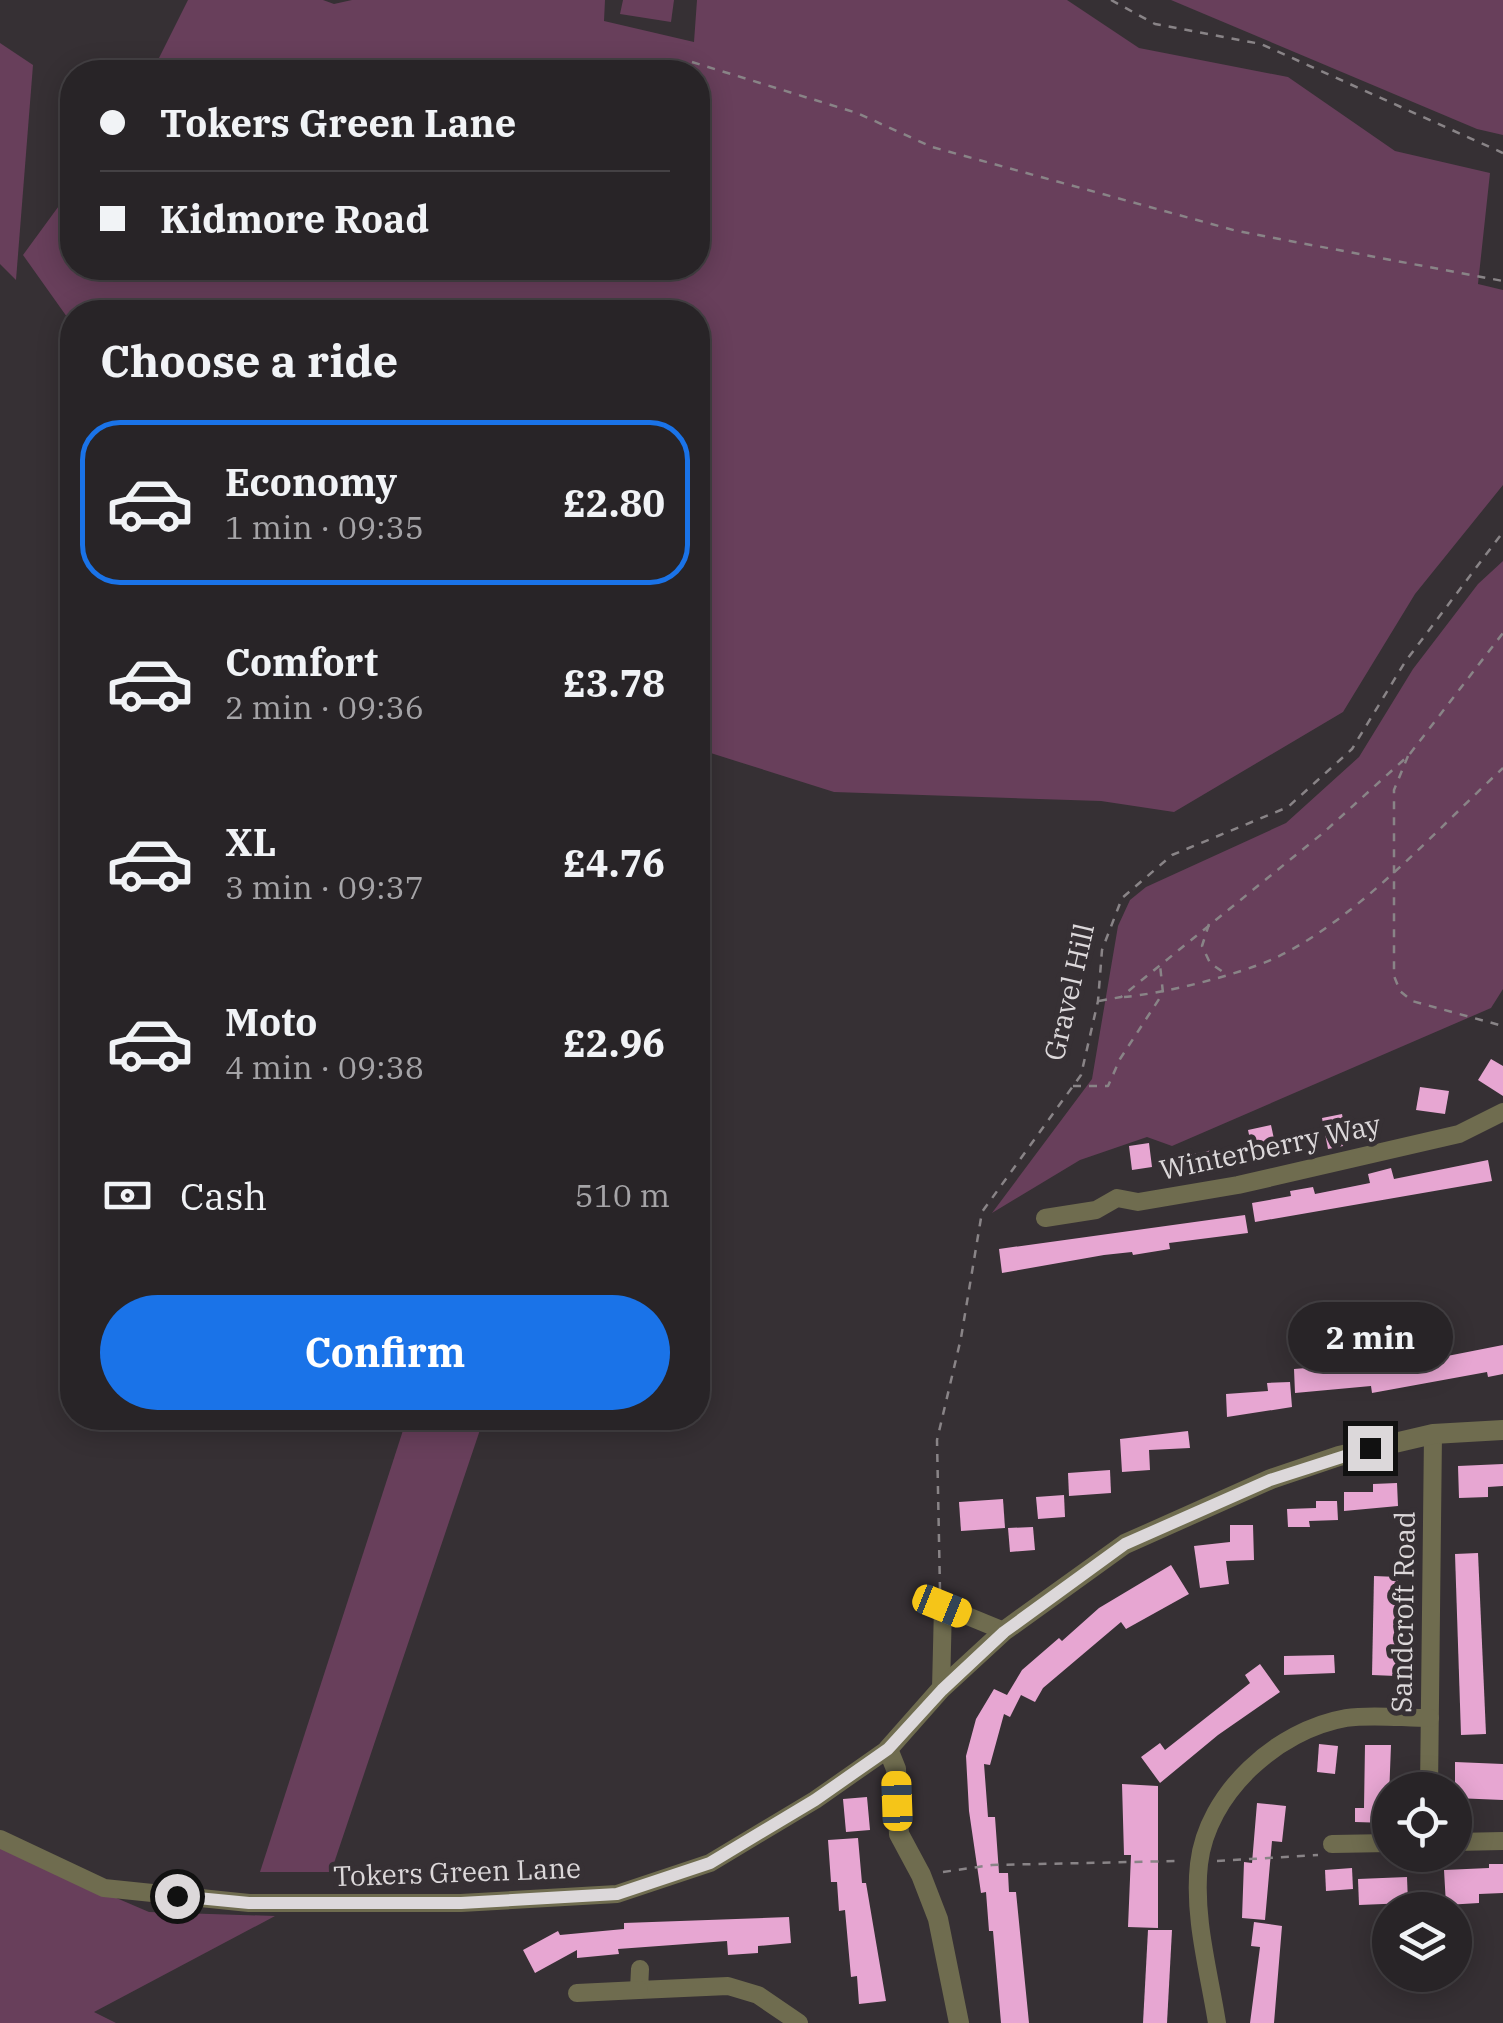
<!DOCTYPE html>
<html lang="en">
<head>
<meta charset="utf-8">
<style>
  :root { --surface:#282427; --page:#302c2f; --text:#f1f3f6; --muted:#a5a4a7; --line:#444144; --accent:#1a73e8 }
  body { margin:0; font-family:"IBM Plex Serif",serif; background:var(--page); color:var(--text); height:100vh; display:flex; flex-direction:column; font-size:38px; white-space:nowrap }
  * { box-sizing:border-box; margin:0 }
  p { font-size:32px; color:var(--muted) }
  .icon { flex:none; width:55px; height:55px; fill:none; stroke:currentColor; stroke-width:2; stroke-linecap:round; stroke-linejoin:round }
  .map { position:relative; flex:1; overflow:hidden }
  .sheet { position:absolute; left:60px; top:300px; width:650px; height:1130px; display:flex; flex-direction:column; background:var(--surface); border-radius:40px; box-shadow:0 5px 25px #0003,0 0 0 2px var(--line) }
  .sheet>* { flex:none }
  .hud { position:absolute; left:60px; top:60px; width:650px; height:220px; border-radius:40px; box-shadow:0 5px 25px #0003,0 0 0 2px var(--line); display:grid; align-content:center; height:220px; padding:0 40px; background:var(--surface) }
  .buttons { position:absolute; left:1372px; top:1772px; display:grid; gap:20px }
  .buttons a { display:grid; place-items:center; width:100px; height:100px; border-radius:50%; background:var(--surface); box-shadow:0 5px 25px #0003,0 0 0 2px var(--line); font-size:50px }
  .end { position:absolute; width:45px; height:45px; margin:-22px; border:12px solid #dcd8da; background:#111; box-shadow:0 0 0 5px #111 }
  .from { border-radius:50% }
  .bubble { position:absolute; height:70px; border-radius:35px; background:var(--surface); box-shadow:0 5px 25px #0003,0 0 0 2px var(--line); font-size:32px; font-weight:700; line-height:70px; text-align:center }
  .car { position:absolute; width:30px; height:60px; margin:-30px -15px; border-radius:12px; box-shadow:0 0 8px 2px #0007; background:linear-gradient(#f5c518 24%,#345 0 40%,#f5c518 0 76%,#345 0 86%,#f5c518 0) }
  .hud b { display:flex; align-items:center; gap:35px; height:95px; font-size:38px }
  .hud b+b { border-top:2px solid var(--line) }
  .hud i { width:25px; height:25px; background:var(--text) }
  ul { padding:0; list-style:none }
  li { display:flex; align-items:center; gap:30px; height:165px; margin:0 20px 15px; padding:0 20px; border:5px solid transparent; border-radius:40px }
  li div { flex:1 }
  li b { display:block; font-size:38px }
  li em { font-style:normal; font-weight:700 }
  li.selected { border-color:var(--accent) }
  li>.icon { width:90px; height:90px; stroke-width:1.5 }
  h2 { padding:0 40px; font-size:45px; line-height:120px }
  .pay { display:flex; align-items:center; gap:25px; height:110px; padding:0 40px; font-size:38px }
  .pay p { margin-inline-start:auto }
  .primary-button { display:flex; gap:20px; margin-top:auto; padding:20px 40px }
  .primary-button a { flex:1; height:115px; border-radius:60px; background:var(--accent); color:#fff; font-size:40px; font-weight:700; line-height:115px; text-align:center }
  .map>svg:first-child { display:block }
  .green { fill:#683f5b }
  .building { fill:#e7a6d2 }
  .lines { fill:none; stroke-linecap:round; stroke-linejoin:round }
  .path { stroke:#898487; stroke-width:2.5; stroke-dasharray:8 8; stroke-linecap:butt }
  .minor { stroke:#6f6c4f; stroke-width:18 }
  .tertiary { stroke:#6f6c4f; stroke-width:20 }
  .route { stroke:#dcd8da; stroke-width:12 }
  .labels { text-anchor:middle; stroke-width:10; stroke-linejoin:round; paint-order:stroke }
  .street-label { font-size:28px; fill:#dcd8da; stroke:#363034 }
</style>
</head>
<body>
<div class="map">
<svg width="1503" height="2023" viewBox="0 0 1503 2023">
  <rect width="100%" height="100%" fill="#363034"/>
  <g class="green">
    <polygon points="188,0 323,0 334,4 352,0 605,0 604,21 694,42 697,0 1067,0 1139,48 1288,77 1395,151 1490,173 1478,284 1503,290 1503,485 1415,594 1343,712 1174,812 1101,801 834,792 698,749 698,312 72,312 72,324 23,255 72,188 72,268 698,268 698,72 152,72"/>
    <polygon points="623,0 674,0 671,22 620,14"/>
    <polygon points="1171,0 1503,0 1503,135 1477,129"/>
    <polygon points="0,43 33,65 16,280 0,264"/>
    <polygon points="1503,561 1503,989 1491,1008 1172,1146 1147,1137 1080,1160 992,1213 1092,1079 1118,926 1130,900 1146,887 1286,823 1359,757 1413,669 1478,584"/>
    <polygon points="407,1418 484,1418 331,1872 260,1872"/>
    <polygon points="0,1848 149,1912 275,1916 94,2012 116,2023 0,2023"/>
  </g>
  <g class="building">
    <polygon points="1491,1059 1503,1066 1503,1096 1478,1080"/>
    <polygon points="1420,1087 1449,1091 1445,1114 1416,1110"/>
    <polygon points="1342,1114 1348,1145 1328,1149 1322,1118"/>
    <polygon points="1271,1125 1277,1153 1254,1158 1248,1130"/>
    <polygon points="1149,1143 1152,1167 1132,1170 1129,1146"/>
    <polygon points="1218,1149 1221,1170 1185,1176 1182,1156"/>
    <polygon points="1488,1160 1492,1181 1255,1222 1252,1203 1291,1196 1290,1191 1313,1187 1315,1194 1370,1183 1368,1174 1391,1168 1394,1179"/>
    <polygon points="1245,1215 1248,1233 1169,1243 1170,1249 1133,1255 1132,1252 1104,1255 1002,1273 999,1249"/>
    <polygon points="1503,1345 1503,1374 1488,1377 1487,1372 1372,1393 1371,1386 1295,1393 1294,1369 1355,1364 1356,1374"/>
    <polygon points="1290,1382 1292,1407 1227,1417 1226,1394 1268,1391 1267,1383"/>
    <polygon points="1188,1431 1190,1448 1149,1450 1150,1470 1122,1472 1120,1439"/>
    <polygon points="1503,1464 1503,1486 1488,1487 1488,1497 1459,1498 1458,1466"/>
    <polygon points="1110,1470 1111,1493 1069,1496 1068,1473"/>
    <polygon points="1397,1483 1398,1506 1344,1511 1344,1492 1373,1492 1373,1484"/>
    <polygon points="1064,1495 1065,1517 1038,1519 1036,1497"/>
    <polygon points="1003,1499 1005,1528 961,1531 959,1502"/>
    <polygon points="1316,1501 1337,1501 1338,1520 1309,1521 1310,1527 1288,1527 1287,1509 1316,1508"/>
    <polygon points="1230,1525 1253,1525 1254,1560 1226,1561 1229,1584 1200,1588 1194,1546 1230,1542"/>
    <polygon points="1033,1527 1035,1550 1010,1552 1008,1528"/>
    <polygon points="1478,1553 1486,1734 1461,1735 1455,1554"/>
    <polygon points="1171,1565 1189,1594 1126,1629 1121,1622 1043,1688 1035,1702 1021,1695 1010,1717 1004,1714 990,1765 984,1764 988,1817 995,1817 999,1873 1008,1873 1009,1892 1016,1892 1029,2023 1001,2023 993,1931 989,1931 986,1892 981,1893 969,1811 966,1756 976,1719 994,1689 1007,1695 1022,1670 1059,1638 1062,1641 1099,1608"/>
    <polygon points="1374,1576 1398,1577 1396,1676 1372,1675"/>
    <polygon points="1334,1655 1335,1673 1284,1675 1284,1656"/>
    <polygon points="1260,1664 1280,1692 1218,1735 1160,1783 1141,1757 1160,1743 1165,1750 1250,1683 1245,1675"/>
    <polygon points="1319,1744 1338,1746 1335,1774 1317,1772"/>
    <polygon points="1365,1745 1391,1745 1388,1823 1355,1822 1355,1808 1364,1808"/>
    <polygon points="1455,1762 1503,1764 1503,1800 1455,1798"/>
    <polygon points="1122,1784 1158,1786 1158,1928 1128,1927 1131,1855 1124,1855"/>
    <polygon points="867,1797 870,1830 846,1832 843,1799"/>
    <polygon points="1257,1803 1286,1806 1282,1842 1272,1841 1265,1920 1242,1918 1244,1862 1252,1863"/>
    <polygon points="858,1838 862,1883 866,1883 886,2001 859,2004 857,1976 851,1977 845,1910 839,1911 837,1882 831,1882 828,1840"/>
    <polygon points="1489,1864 1503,1864 1503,1893 1479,1894 1479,1903 1446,1905 1444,1870 1489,1868"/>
    <polygon points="1352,1868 1353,1889 1326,1891 1325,1870"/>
    <polygon points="1407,1877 1408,1903 1359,1905 1358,1879"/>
    <polygon points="789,1917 791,1943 758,1946 758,1953 728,1955 727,1941 618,1949 619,1954 577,1958 577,1950 535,1973 523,1950 558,1931 560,1935 624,1929 624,1923"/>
    <polygon points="1254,1922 1282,1926 1274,2023 1250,2023 1260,1947 1251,1946"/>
    <polygon points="1148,1930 1172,1930 1167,2023 1143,2023"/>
  </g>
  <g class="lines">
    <g class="path">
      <polyline points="1111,0 1155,24 1261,44 1503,153"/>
      <polyline points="692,62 857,113 932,147 1237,231 1503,281"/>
      <polyline points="1408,756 1394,790 1394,976 1400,991 1412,1001 1503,1026"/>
      <polyline points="1209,924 1202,946 1210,963 1223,972"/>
      <path d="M1124,997c42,-4 110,-21 149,-38 84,-39 162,-128 230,-191"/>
      <polyline points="1099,1001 1121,997 1323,833 1409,755 1503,633"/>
      <polyline points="1073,1086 1108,1086 1120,1059 1163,993 1160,965"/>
      <polyline points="940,1590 937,1440 961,1338 982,1212 1081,1075 1098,1001 1102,950 1122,898 1172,855 1288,807 1352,749 1405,662 1503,532"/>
      <polyline points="1217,1861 1318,1855"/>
      <polyline points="943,1872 992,1865 1179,1861"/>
    </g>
    <g class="minor">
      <polyline points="1045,1218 1096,1210 1117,1198 1138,1202 1238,1185 1459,1134 1503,1112"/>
      <polyline points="941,1689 943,1606 1004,1631"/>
      <polyline points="1429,1790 1433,1434"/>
      <polyline points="0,1839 104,1888 249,1903 461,1903 617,1894 710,1863 815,1800 888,1749"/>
      <polyline points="1455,1842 1503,1841"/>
      <polyline points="1332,1844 1390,1843"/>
      <polyline points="640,1969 639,1990 728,1986 758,1995 799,2023"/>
      <polyline points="577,1993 639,1990"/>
      <path d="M1217,2023c-8,-51 -24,-107 -18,-159 8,-71 78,-134 147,-146 26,-4 57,0 84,0"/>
    </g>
    <polyline class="tertiary" points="959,2023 938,1919 921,1875 899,1834 896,1769 888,1749 941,1689 1004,1631 1125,1544 1271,1479 1339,1456 1433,1434 1503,1430"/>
  </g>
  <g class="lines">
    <polyline class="route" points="177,1896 249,1903 461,1903 617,1894 710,1863 815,1800 888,1749 942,1690 1004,1632 1125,1544 1270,1480 1370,1448"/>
  </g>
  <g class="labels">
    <g class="street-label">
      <text transform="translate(1069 992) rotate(-77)" y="10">Gravel Hill</text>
      <text transform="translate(1270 1147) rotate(-12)" y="10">Winterberry Way</text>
      <text transform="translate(1403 1612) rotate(-89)" y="10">Sandcroft Road</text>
      <text transform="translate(457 1872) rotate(-2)" y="10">Tokers Green Lane</text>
    </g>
  </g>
</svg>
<div class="buttons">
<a><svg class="icon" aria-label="locate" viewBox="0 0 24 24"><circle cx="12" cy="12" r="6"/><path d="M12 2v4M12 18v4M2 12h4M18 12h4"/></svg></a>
<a><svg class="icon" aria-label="layers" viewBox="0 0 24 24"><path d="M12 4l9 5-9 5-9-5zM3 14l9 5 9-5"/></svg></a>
</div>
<i class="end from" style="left:177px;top:1896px"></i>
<i class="end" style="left:1370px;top:1448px"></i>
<div class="bubble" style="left:1288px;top:1302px;width:165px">2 min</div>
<i class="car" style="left:942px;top:1606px;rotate:112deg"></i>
<i class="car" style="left:897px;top:1801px;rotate:358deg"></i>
<div class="hud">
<b><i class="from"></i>Tokers Green Lane</b>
<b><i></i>Kidmore Road</b>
</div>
<section class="sheet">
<h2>Choose a ride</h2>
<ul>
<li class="selected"><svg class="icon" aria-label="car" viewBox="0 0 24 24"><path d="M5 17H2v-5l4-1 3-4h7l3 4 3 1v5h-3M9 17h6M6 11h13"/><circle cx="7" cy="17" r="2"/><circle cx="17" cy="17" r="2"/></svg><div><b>Economy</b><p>1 min · 09:35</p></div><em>£2.80</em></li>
<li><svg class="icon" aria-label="car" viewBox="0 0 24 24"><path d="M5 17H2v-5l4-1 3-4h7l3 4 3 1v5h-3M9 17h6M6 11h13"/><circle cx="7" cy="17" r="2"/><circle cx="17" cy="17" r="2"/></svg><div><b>Comfort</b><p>2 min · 09:36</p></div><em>£3.78</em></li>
<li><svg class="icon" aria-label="car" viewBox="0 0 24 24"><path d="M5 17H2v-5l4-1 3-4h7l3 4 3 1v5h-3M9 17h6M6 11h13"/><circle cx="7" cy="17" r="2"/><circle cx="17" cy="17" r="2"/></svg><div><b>XL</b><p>3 min · 09:37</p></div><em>£4.76</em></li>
<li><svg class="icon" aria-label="car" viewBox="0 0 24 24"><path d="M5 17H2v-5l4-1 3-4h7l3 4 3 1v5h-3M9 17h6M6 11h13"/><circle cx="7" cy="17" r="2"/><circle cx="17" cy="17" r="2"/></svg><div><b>Moto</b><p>4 min · 09:38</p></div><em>£2.96</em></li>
</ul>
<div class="pay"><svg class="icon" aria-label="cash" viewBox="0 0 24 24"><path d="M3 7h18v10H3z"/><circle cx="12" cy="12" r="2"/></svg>Cash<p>510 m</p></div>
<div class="primary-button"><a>Confirm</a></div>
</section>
</div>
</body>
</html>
